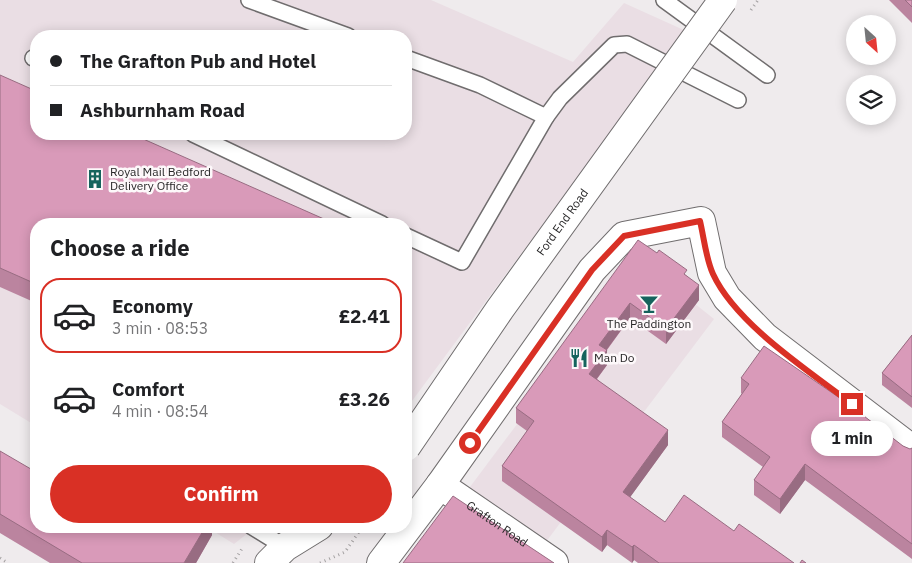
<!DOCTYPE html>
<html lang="en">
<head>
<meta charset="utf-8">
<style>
  :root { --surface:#fff; --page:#f2f2f2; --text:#202124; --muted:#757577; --line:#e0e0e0; --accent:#d93025 }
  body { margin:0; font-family:"IBM Plex Sans",sans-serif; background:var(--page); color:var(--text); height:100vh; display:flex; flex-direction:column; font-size:19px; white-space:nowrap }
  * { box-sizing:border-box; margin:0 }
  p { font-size:16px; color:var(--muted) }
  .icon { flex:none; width:28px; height:28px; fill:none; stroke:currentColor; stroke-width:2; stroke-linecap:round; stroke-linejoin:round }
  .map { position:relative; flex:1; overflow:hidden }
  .sheet { position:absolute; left:30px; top:218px; width:382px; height:315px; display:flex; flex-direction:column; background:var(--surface); border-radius:20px; box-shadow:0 2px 12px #0003 }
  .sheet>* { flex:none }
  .banner { position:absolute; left:30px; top:30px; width:382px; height:110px; border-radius:20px; box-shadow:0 2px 12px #0003; display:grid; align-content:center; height:110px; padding:0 20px; background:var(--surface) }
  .needle { width:32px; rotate:153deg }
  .fabs { position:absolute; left:846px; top:15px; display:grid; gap:10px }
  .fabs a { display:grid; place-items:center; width:50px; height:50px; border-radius:50%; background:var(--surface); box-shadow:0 2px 12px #0003; font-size:25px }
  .end { position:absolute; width:22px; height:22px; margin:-11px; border:6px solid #d93025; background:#fff; box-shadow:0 0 0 2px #fff }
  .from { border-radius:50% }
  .bubble { position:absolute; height:35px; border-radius:18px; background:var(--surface); box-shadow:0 2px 12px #0003; font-size:16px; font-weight:700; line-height:35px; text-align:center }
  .banner b { display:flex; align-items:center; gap:18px; height:48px; font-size:19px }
  .banner b+b { border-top:1px solid var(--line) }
  .banner i { width:12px; height:12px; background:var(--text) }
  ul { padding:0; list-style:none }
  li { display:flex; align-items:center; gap:15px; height:75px; margin:0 10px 8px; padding:0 10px; border:2px solid transparent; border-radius:20px }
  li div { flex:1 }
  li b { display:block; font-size:19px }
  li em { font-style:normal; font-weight:700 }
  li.current { border-color:var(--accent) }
  li>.icon { width:45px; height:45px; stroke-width:1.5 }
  h2 { padding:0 20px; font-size:22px; line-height:60px }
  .button { display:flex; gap:10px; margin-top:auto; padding:10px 20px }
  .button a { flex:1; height:58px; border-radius:30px; background:var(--accent); color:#fff; font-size:20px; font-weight:700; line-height:58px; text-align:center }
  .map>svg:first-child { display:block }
  .built { fill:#eadee4; fill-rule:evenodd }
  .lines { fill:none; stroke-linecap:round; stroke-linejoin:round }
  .lane-casing { stroke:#706d6e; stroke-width:18 }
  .street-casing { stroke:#706d6e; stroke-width:30 }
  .secondary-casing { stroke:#706d6e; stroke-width:30 }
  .primary-casing { stroke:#706d6e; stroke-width:30 }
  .path { stroke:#a19e9f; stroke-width:3; stroke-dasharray:1 4; stroke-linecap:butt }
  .lane { stroke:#fff; stroke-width:15 }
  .street { stroke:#fff; stroke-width:28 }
  .secondary { stroke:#fff; stroke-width:28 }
  .primary { stroke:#fff; stroke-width:28 }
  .secondary-bridge-casing { stroke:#706d6e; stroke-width:30; stroke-linecap:butt }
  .path-bridge { stroke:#a19e9f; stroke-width:3; stroke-dasharray:1 4; stroke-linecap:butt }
  .secondary-bridge { stroke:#fff; stroke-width:28 }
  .wall { fill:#bb849f }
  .shaded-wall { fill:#986c82 }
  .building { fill:#d99ab9; stroke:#986c82 }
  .route { stroke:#d93025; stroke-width:6 }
  .labels { text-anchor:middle; stroke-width:5; stroke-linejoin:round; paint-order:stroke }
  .poi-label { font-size:12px; fill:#272627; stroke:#fdf8fa; text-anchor:start }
  .street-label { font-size:12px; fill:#272627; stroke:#fdf8fa }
</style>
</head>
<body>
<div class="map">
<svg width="912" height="563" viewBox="0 0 912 563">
  <rect width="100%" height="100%" fill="#efebed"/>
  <g class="built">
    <path d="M0,0h431l142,62 51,-59 62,28 -280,378v-185h-370v202l-36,-22zM36,36h370v98h-370z"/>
    <polygon points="640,260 714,319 530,563 413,563"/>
    <polygon points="205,526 257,526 234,544"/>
  </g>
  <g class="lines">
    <g class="lane-casing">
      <g id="lane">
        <polyline points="249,0 348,36"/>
        <polyline points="664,0 767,75"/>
        <polyline points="33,58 36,59"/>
        <polyline points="406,58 480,85 546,117 560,98 614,45 627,44 738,100"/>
        <polyline points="193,134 382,224"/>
        <polyline points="406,236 462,262 546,117"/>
        <polyline points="251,526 285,547"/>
      </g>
    </g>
    <g class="street-casing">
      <g id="street">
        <path id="s1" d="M440,485l114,78"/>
      </g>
    </g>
    <g class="secondary-casing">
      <polyline id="secondary" points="269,563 285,547 319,526"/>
    </g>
    <g class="primary-casing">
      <polyline id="primary" points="381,563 440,485 592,270 624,236 701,221 712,273 727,298 765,337 912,449"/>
    </g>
    <g class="path">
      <polyline points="0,558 8,563"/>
      <polyline points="233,563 243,547"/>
      <polyline points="320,563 345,552 363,526"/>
    </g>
    <use href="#lane" class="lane"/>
    <use href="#street" class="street"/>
    <use href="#secondary" class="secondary"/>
    <use href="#primary" class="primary"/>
    <g class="secondary-bridge-casing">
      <g id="secondary-bridge">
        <path id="s2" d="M406,447l94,-138 223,-309"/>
      </g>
    </g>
    <polyline class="path-bridge" points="751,10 758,0"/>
    <use href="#secondary-bridge" class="secondary-bridge"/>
  </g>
  <g class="wall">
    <polygon points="889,0 912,0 912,23"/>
    <polygon points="0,75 36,224 36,303 0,287"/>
    <polygon points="657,253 687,276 699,300 666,344 630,318 607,350 607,365 597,379 668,445 630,497 665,522 734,531 794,563 638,563 634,560 632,563 607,545 602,552 502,481 502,466 527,431 516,423 516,408"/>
    <polygon points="912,335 912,408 882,385 882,373"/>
    <polygon points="741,378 910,449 912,448 912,559 805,480 780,514 754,495 754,480 763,467 722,437 722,422 742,394 741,393"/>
    <polygon points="0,451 36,526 212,526 212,535 196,563 50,563 0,533"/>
  </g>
  <g class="shaded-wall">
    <polygon points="699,285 699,300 666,344 666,329"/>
    <polygon points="630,303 630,318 599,360 599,345"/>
    <polygon points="607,350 607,365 589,389 589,374"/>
    <polygon points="668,430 668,445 623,507 623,492"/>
    <polygon points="805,464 805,480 780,514 780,499"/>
    <polygon points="206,526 212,526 212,535 196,563 184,563"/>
    <polygon points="607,530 607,545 602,552 602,537"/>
    <polygon points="634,545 634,560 632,563 632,547"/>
  </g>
  <g class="building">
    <polygon points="905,0 912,0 912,7"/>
    <polygon points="0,75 36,91 36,134 132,134 333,223 333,224 36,224 36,284 0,268"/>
    <polygon points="638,240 657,253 659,250 687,270 684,274 699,285 666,329 630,303 599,345 607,350 589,374 668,430 623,492 665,522 684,495 734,531 739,524 794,563 659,563 634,545 632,547 607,530 602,537 502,466 534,421 516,408"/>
    <polygon points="912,335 912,397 882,373"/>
    <polygon points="764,346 847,403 903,446 910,449 912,448 912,544 805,464 780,499 754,480 770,457 722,422 749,384 741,378"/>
    <polygon points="0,451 36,472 36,526 206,526 184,563 82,563 0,514"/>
    <polygon points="453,496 554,563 403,563"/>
    <polygon points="802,560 806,563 800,563"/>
  </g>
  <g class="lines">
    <path class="route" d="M470,443l122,-173 32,-34 76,-15c4,17 6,38 13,53 23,50 96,97 139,130"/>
  </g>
  <defs>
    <g id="building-bare" transform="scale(1.5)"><path d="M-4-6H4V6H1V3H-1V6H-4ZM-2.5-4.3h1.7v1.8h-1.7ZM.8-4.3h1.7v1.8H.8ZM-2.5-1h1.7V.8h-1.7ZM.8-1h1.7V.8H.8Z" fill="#15635d" stroke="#fdf8fa" stroke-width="2.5" paint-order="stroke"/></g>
    <g id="bar-bare" transform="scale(1.5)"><path d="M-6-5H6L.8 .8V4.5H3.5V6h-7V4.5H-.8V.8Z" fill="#15635d" stroke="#fdf8fa" stroke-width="2.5" paint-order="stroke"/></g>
    <g id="restaurant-bare" transform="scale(1.5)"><path d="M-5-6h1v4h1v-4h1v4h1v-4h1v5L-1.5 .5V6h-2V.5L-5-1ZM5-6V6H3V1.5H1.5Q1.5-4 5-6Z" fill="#15635d" stroke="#fdf8fa" stroke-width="2.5" paint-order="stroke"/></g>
  </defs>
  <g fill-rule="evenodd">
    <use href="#building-bare" x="95" y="179"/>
    <use href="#bar-bare" x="649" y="304"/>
    <use href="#restaurant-bare" x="579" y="358"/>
  </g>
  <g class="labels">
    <g class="poi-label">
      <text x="110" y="176">Royal Mail Bedford<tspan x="110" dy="14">Delivery Office</tspan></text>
      <text x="649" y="328" text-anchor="middle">The Paddington</text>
      <text x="594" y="362">Man Do</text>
    </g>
    <g class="street-label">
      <text dy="4" stroke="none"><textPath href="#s2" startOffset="274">Ford End Road</textPath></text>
      <text dy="4" stroke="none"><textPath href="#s1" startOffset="69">Grafton Road</textPath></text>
    </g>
  </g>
</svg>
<div class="fabs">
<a><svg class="needle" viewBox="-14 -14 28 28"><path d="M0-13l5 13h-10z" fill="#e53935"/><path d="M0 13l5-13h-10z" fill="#757577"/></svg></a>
<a><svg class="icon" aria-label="layers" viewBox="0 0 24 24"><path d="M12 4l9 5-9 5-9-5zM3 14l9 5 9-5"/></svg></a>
</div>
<i class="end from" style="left:470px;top:443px"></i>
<i class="end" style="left:852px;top:404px"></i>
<div class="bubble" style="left:811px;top:421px;width:82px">1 min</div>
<div class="banner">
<b><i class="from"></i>The Grafton Pub and Hotel</b>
<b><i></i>Ashburnham Road</b>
</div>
<section class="sheet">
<h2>Choose a ride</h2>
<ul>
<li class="current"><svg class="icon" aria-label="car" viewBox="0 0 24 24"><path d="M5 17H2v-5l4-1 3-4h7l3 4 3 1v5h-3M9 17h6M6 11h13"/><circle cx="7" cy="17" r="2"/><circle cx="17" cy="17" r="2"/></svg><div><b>Economy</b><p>3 min · 08:53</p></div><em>£2.41</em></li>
<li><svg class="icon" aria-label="car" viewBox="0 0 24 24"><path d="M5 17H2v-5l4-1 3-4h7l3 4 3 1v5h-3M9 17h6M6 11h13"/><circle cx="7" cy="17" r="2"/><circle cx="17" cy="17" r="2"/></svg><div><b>Comfort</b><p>4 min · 08:54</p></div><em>£3.26</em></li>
</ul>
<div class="button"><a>Confirm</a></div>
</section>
</div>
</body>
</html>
